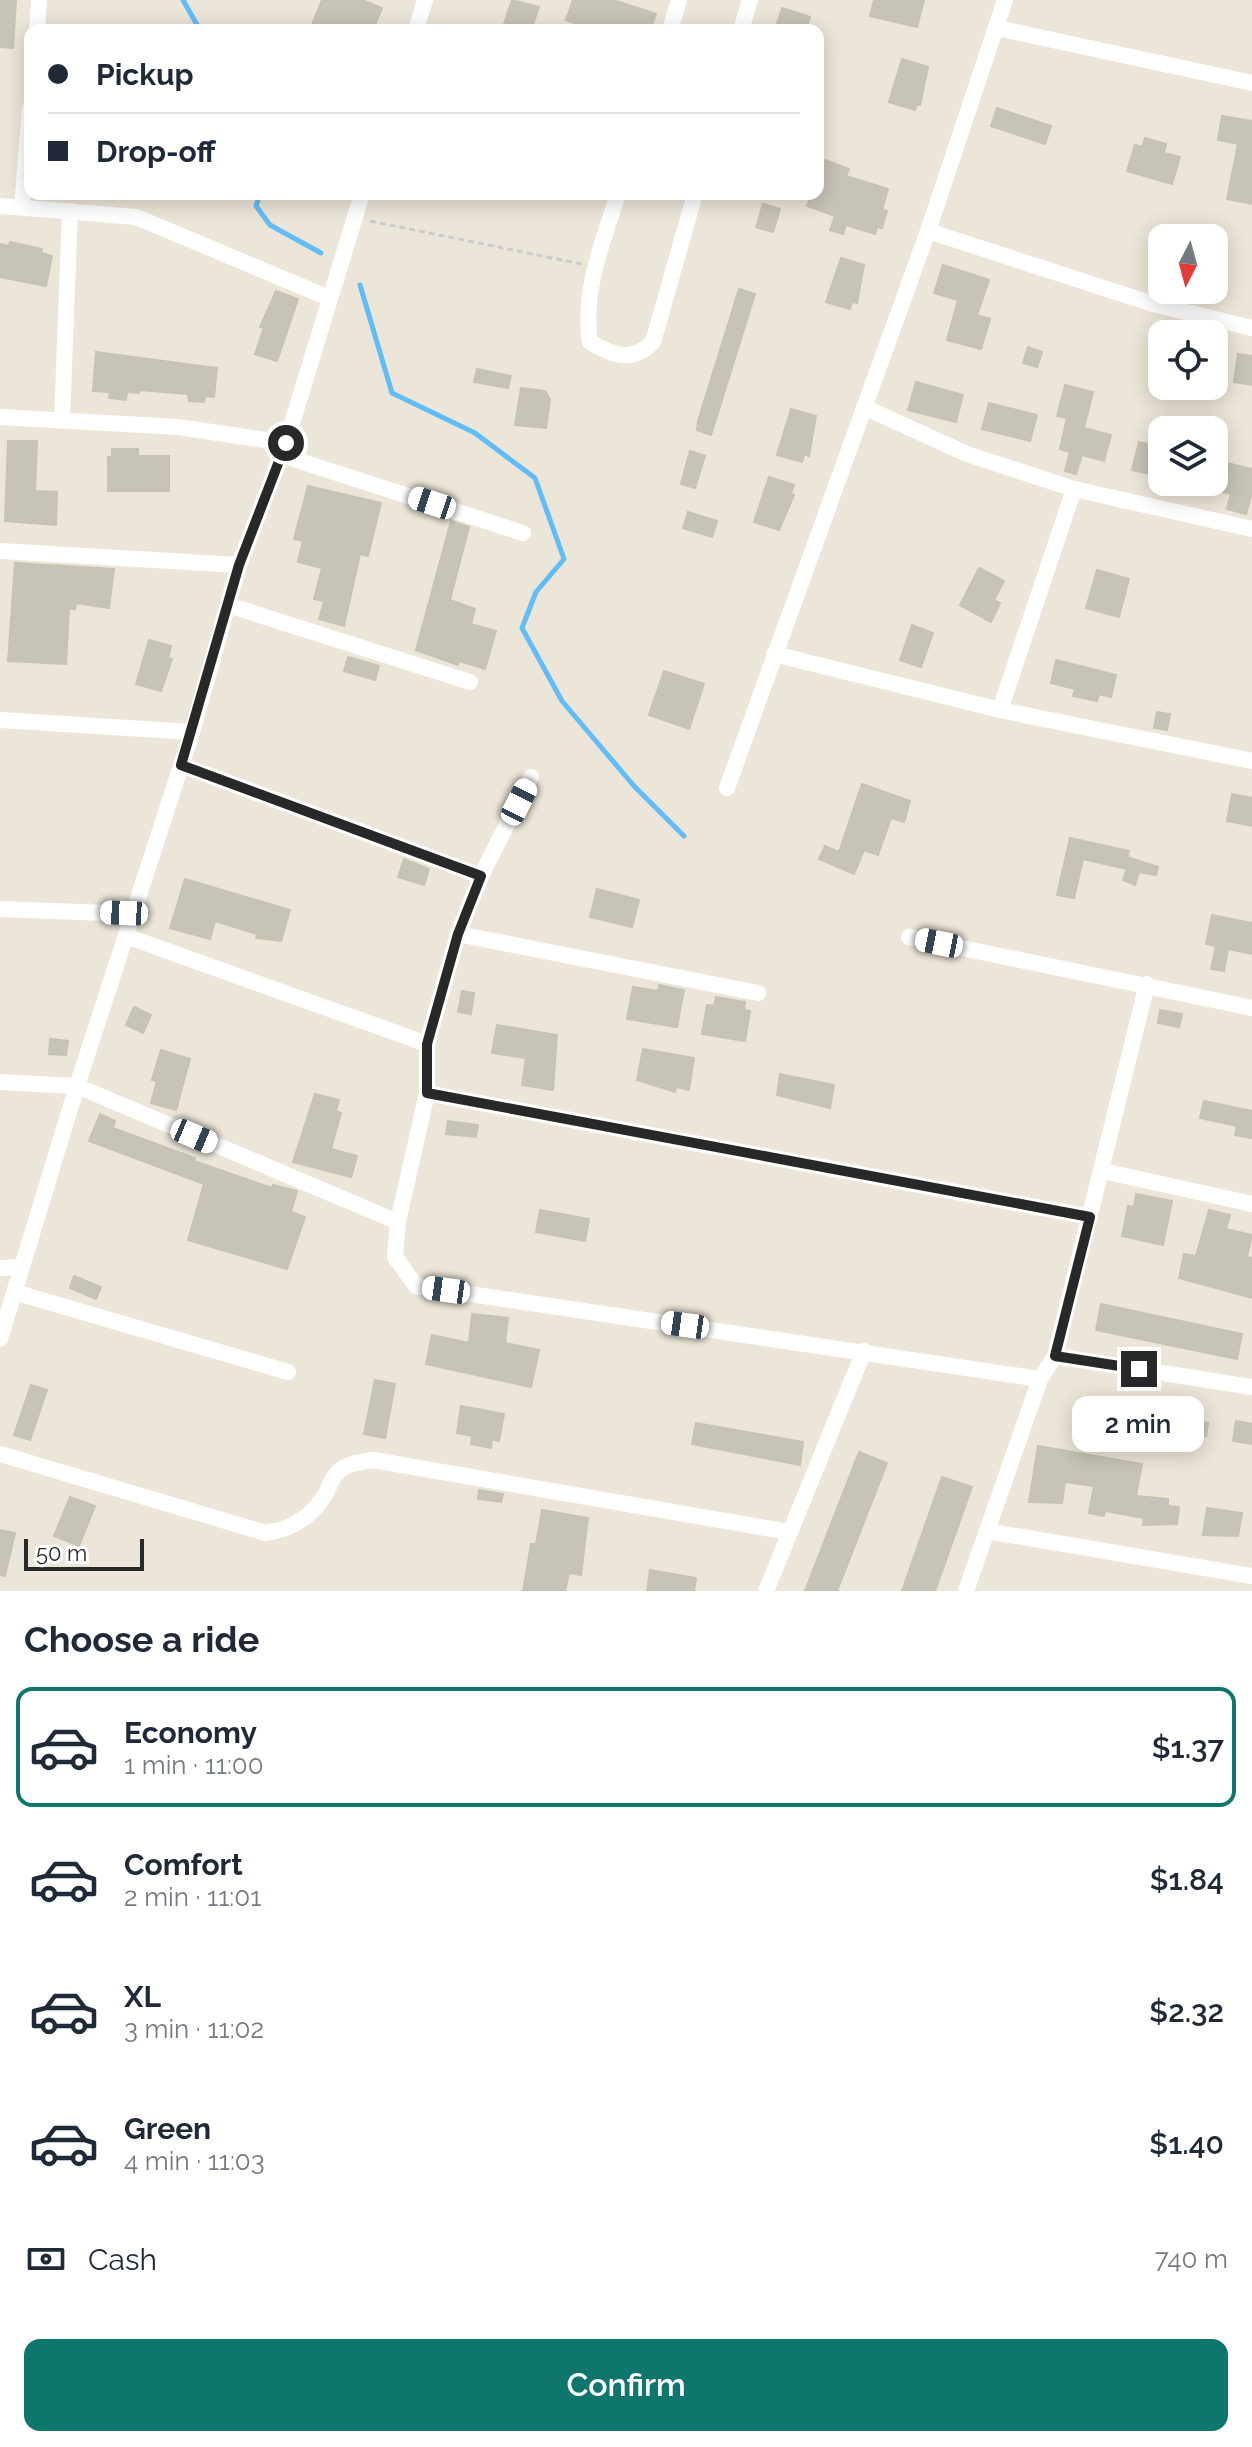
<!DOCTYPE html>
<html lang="en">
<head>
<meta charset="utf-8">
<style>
  :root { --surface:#fff; --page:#f6f6f7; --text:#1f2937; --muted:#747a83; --line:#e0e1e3; --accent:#0f766e }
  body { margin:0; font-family:Raleway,sans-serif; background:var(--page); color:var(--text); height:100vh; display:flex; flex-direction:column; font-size:30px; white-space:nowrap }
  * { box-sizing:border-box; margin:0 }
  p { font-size:26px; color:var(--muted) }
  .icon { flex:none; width:44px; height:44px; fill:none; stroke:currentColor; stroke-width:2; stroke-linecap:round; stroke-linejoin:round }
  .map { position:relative; height:1591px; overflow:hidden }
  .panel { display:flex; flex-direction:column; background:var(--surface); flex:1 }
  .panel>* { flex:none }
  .top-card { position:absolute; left:24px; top:24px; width:800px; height:176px; border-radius:16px; box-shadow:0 4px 20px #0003; display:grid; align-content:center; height:176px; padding:0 24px; background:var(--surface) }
  .needle { width:52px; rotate:186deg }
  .tools { position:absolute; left:1148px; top:224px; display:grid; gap:16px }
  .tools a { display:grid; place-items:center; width:80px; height:80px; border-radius:16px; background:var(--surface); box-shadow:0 4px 20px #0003; font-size:40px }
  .scale { position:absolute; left:24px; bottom:20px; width:120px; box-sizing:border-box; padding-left:8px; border:4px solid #282828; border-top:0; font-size:22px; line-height:28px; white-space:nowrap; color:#282828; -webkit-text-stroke:6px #fff; paint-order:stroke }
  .end { position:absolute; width:36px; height:36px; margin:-18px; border:10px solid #282828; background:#fff; box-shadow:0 0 0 4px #fff }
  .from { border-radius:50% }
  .bubble { position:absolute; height:56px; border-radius:16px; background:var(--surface); box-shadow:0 4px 20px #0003; font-size:26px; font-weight:600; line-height:56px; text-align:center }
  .car { position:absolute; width:24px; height:48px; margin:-24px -12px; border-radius:10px; box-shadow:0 0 6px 2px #0007; background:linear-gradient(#fff 24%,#345 0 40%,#fff 0 76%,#345 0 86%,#fff 0) }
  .top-card b { display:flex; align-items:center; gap:28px; height:76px; font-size:30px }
  .top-card b+b { border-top:2px solid var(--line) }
  .top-card i { width:20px; height:20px; background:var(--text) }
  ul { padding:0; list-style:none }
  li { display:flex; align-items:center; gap:24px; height:120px; margin:0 16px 12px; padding:0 8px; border:4px solid transparent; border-radius:16px }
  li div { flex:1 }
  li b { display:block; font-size:30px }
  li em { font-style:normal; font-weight:600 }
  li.active { border-color:var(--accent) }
  li>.icon { width:72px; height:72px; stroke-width:1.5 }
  h2 { padding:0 24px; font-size:36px; line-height:96px }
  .pay { display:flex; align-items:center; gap:20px; height:88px; padding:0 24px; font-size:30px }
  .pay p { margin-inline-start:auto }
  .primary-button { display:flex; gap:16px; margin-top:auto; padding:16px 24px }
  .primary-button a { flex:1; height:92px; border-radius:16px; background:var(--accent); color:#fff; font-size:32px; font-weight:600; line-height:92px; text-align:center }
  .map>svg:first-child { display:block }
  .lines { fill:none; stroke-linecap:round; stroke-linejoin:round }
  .stream { stroke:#61bdf8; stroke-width:5 }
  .building { fill:#c7c3b8; stroke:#c7c3b2; stroke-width:2 }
  .path { stroke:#cbcbcb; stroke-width:3; stroke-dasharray:6 4; stroke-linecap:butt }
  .minor { stroke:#fff; stroke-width:16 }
  .route { stroke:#282828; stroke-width:10 }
</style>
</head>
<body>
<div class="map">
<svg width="1252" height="1591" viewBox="0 0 1252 1591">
  <rect width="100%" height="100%" fill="#ece6d8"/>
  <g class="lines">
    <g class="stream">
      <polyline points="183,0 200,30"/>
      <polyline points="260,194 256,206 270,225 321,253"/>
      <polyline points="360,285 392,393 475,433 535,478 564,559 536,592 522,628 562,701 634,786 684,836"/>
    </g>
  </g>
  <g class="building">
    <polygon points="0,0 16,1 13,48 0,47"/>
    <polygon points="322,0 362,0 382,8 373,30 310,30"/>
    <polygon points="512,0 539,7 531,30 502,30"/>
    <polygon points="573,0 613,0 656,14 650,30 596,30 566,20"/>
    <polygon points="874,0 924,0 917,27 870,16"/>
    <polygon points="782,8 810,17 806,30 775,30"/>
    <polygon points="902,59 928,67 920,105 917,104 915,110 889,102"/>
    <polygon points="997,108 1051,126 1045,144 991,126"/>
    <polygon points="1222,116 1252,121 1252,204 1227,199 1238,144 1218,140"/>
    <polygon points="1145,138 1166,144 1164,153 1180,157 1172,184 1127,171 1135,145 1142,147"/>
    <polygon points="825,160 849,169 846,176 888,189 882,210 887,211 882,228 877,227 875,234 846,225 843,234 830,230 835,216 807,206 811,194 818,194 818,176"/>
    <polygon points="763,204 780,209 773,232 756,227"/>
    <polygon points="10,242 42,249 41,253 52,256 46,286 0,277 0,244 9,246"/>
    <polygon points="841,258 864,265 857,303 852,302 850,309 826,302"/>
    <polygon points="943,265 989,280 977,315 990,319 981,349 947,340 958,300 934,293"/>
    <polygon points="739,289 755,294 711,435 697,430 698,421"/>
    <polygon points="276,291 298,299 277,361 255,354 264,328 260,327"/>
    <polygon points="1028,347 1042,352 1037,367 1023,363"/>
    <polygon points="96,352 217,368 214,397 205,396 204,402 189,401 188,394 139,390 139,393 127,392 126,400 109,398 110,392 93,391"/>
    <polygon points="1238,354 1252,356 1252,385 1234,382"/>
    <polygon points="477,369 511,376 508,388 474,382"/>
    <polygon points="916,382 963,395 956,422 908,410"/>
    <polygon points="1065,385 1093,392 1084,428 1111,435 1104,461 1082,455 1076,474 1065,471 1070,452 1060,449 1067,418 1057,416"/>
    <polygon points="521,388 545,391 550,399 546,428 515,425"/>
    <polygon points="989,403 1037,415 1030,441 982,429"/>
    <polygon points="791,409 816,416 809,456 804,454 802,462 777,455"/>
    <polygon points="8,441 37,441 35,491 57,492 56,525 5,521"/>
    <polygon points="1139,442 1162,447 1162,477 1132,470"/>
    <polygon points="112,449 138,449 138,456 169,456 169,491 108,491 108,457 112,457"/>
    <polygon points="690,451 705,456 695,488 681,484"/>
    <polygon points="1214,460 1252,469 1252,493 1246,514 1227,509 1231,494 1214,490"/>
    <polygon points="769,477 794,485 791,494 794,495 779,530 754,522"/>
    <polygon points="308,486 381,503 368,556 360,554 344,626 319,619 324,601 314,599 322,568 298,562 303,541 294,539"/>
    <polygon points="688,512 717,521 712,537 683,528"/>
    <polygon points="451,521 469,527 450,600 475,609 471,624 496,631 485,669 459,661 458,665 416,650"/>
    <polygon points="15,563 114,569 109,608 76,603 75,609 69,609 66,664 8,661"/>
    <polygon points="979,568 1004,581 994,600 1000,603 991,622 960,605"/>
    <polygon points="1097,570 1129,579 1119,617 1086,608"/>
    <polygon points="912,625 933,633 921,667 900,660"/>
    <polygon points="149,640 171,646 168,658 172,659 161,691 136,684"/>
    <polygon points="348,657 379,666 375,680 344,671"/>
    <polygon points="1056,660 1116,675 1111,697 1099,694 1097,701 1073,696 1075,689 1051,683"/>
    <polygon points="664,671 704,684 689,729 649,715"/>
    <polygon points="1157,712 1170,714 1167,730 1154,728"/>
    <polygon points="862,784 910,801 904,822 891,818 878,855 864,850 854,874 819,859 825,846 839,852"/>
    <polygon points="1232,794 1252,798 1252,826 1227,821"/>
    <polygon points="1070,838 1129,851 1127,857 1158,867 1156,875 1139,872 1135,885 1123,880 1127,869 1083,859 1074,898 1057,895"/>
    <polygon points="404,859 429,869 424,885 398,877"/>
    <polygon points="185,879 290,910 281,941 256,938 257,934 215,921 210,939 170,928"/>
    <polygon points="597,889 639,900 632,927 590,917"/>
    <polygon points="1212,915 1252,923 1252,954 1228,949 1224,971 1211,969 1216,946 1206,944"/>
    <polygon points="659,985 684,990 677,1027 627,1019 633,987 658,991"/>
    <polygon points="462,991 474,993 471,1014 458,1012"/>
    <polygon points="716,997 745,1002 744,1010 750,1011 745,1041 702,1034 707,1005 714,1006"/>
    <polygon points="134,1007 151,1015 143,1033 126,1025"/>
    <polygon points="1160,1010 1182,1014 1179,1027 1158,1023"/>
    <polygon points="497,1025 557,1035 553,1090 522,1085 526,1058 492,1053"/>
    <polygon points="50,1039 68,1041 66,1055 49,1054"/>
    <polygon points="643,1049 694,1058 689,1090 676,1087 675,1092 637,1080"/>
    <polygon points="161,1050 190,1059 176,1110 151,1103 157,1081 152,1080"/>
    <polygon points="780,1074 834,1085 830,1108 777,1095"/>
    <polygon points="315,1094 339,1100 336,1111 341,1113 331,1149 357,1156 351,1177 293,1162"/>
    <polygon points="1204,1101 1252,1111 1251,1138 1235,1135 1237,1126 1200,1118"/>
    <polygon points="100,1114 115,1121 113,1128 195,1158 194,1161 272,1188 273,1185 297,1191 291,1212 305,1217 287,1269 188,1240 204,1184 89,1141"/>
    <polygon points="448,1121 478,1125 476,1137 446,1134"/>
    <polygon points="1136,1194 1172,1201 1163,1245 1122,1236 1128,1206 1134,1207"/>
    <polygon points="540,1210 589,1219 585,1241 536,1232"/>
    <polygon points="1209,1210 1230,1215 1226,1229 1252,1235 1247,1257 1252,1258 1252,1298 1179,1278 1184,1254 1196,1256"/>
    <polygon points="74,1276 101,1287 96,1299 70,1288"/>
    <polygon points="1101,1304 1242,1334 1237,1359 1096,1330"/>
    <polygon points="472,1314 508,1318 505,1343 539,1350 531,1387 426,1364 432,1335 469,1343"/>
    <polygon points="375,1380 395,1384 385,1438 364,1434"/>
    <polygon points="31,1385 47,1390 30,1440 14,1435"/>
    <polygon points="1123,1402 1137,1404 1136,1409 1176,1417 1177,1411 1192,1413 1191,1420 1208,1423 1206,1436 1195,1434 1194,1442 1178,1440 1179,1432 1173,1430 1141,1424 1139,1432 1125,1429 1126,1421 1091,1414 1092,1404 1122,1408"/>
    <polygon points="461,1406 504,1414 499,1441 492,1439 491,1448 471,1444 472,1436 457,1433"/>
    <polygon points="1236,1421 1252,1424 1252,1444 1233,1441"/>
    <polygon points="696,1423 803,1442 800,1465 692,1444"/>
    <polygon points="1038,1446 1142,1464 1136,1496 1168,1499 1168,1506 1179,1507 1177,1524 1143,1525 1144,1518 1105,1511 1104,1516 1089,1513 1094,1486 1065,1482 1062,1503 1029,1502"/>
    <polygon points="859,1452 887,1463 837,1591 805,1591"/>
    <polygon points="942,1477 972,1487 935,1591 902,1591"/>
    <polygon points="479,1490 503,1494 501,1502 478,1499"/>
    <polygon points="70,1497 95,1506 79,1546 54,1536"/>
    <polygon points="1207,1508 1242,1513 1238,1536 1203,1535"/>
    <polygon points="542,1510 588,1518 581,1575 569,1573 565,1591 523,1591 531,1544 536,1544"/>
    <polygon points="0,1530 15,1533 5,1576 0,1575"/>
    <polygon points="650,1570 696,1578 694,1591 647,1591"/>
  </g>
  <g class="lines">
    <polyline class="path" points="370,221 582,264"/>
    <g class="minor">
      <polyline points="997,28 1252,83"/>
      <polyline points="37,30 39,0"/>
      <polyline points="416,30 425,0"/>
      <polyline points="670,30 679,0"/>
      <polyline points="741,30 750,0"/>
      <path d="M618,194c-15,47 -36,98 -28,148 24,14 42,21 63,0l42,-148"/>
      <polyline points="0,206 136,217 329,298"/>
      <polyline points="22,207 30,108"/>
      <polyline points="928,231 1153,304 1252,328"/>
      <polyline points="864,407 967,454 1074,489 1252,529"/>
      <polyline points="0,417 178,427 286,443"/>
      <polyline points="62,419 70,211"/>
      <polyline points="281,455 523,533"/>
      <polyline points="0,551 239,565"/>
      <polyline points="228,605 470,682"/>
      <polyline points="774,654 1000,710 1252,761"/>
      <polyline points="1000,710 1074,489"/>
      <polyline points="0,720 192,732"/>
      <polyline points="181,765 481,876"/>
      <polyline points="531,777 481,876 458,934 427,1044 427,1093 398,1222 395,1257 416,1286 1040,1379"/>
      <polyline points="727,788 928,231 1005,0"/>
      <polyline points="0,909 133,914"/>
      <polyline points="458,934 758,993"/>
      <polyline points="126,936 427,1044"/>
      <polyline points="909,937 1252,1008"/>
      <polyline points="0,1082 77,1086 398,1222"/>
      <polyline points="427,1093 1090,1217"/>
      <polyline points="1103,1171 1252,1204"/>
      <polyline points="0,1268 21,1267"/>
      <polyline points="14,1292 288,1372"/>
      <polyline points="0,1339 77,1086 192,732 239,565 286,443 362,194"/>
      <polyline points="1055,1356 1252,1387"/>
      <path d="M0,1454l266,79c27,-4 46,-16 60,-40 4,-7 6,-16 12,-21 9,-9 23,-10 35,-12l416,72"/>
      <polyline points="987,1531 1252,1576"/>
      <polyline points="766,1591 864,1351"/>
      <polyline points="966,1591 1040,1379 1055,1356 1147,984"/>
    </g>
  </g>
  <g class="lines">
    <polyline class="route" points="286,443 239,565 181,765 481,876 458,934 427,1044 427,1093 1090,1217 1055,1356 1139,1369"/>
  </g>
</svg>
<div class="tools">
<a><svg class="needle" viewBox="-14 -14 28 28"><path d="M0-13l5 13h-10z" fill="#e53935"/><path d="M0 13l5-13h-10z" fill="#747a83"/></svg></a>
<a><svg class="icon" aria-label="locate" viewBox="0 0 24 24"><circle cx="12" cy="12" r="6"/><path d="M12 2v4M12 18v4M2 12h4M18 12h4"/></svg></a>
<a><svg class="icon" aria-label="layers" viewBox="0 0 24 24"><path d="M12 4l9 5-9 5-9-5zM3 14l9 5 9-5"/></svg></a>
</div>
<div class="scale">50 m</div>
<i class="end from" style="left:286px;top:443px"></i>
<i class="end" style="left:1139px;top:1369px"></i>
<div class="bubble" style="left:1072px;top:1396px;width:132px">2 min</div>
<i class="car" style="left:432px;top:503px;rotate:288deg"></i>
<i class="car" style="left:519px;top:802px;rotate:27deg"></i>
<i class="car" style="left:124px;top:913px;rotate:272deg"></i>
<i class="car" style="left:939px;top:943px;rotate:281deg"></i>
<i class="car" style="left:194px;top:1136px;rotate:113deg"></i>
<i class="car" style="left:446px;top:1290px;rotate:278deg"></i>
<i class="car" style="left:685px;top:1325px;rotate:278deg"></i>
<div class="top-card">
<b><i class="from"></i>Pickup</b>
<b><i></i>Drop-off</b>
</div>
</div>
<section class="panel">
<h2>Choose a ride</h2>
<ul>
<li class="active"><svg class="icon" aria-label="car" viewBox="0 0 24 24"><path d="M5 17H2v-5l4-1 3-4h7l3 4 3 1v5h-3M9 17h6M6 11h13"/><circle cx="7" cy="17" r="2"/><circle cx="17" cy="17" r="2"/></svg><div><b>Economy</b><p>1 min · 11:00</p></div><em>$1.37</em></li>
<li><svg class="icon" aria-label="car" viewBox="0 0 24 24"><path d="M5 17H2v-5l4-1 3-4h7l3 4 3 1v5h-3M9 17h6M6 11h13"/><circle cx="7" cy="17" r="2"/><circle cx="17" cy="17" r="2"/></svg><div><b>Comfort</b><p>2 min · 11:01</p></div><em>$1.84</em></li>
<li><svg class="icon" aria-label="car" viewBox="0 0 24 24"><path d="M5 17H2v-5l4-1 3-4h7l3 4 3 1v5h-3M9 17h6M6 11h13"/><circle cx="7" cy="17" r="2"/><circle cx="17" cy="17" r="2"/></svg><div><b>XL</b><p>3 min · 11:02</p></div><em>$2.32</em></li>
<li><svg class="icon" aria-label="car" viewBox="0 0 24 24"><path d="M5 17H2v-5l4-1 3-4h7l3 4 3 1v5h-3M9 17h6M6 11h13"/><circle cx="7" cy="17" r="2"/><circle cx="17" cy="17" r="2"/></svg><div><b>Green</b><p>4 min · 11:03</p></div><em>$1.40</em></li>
</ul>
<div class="pay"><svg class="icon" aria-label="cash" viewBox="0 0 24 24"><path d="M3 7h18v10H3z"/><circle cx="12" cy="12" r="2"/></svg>Cash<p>740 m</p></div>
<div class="primary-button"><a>Confirm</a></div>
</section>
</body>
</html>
